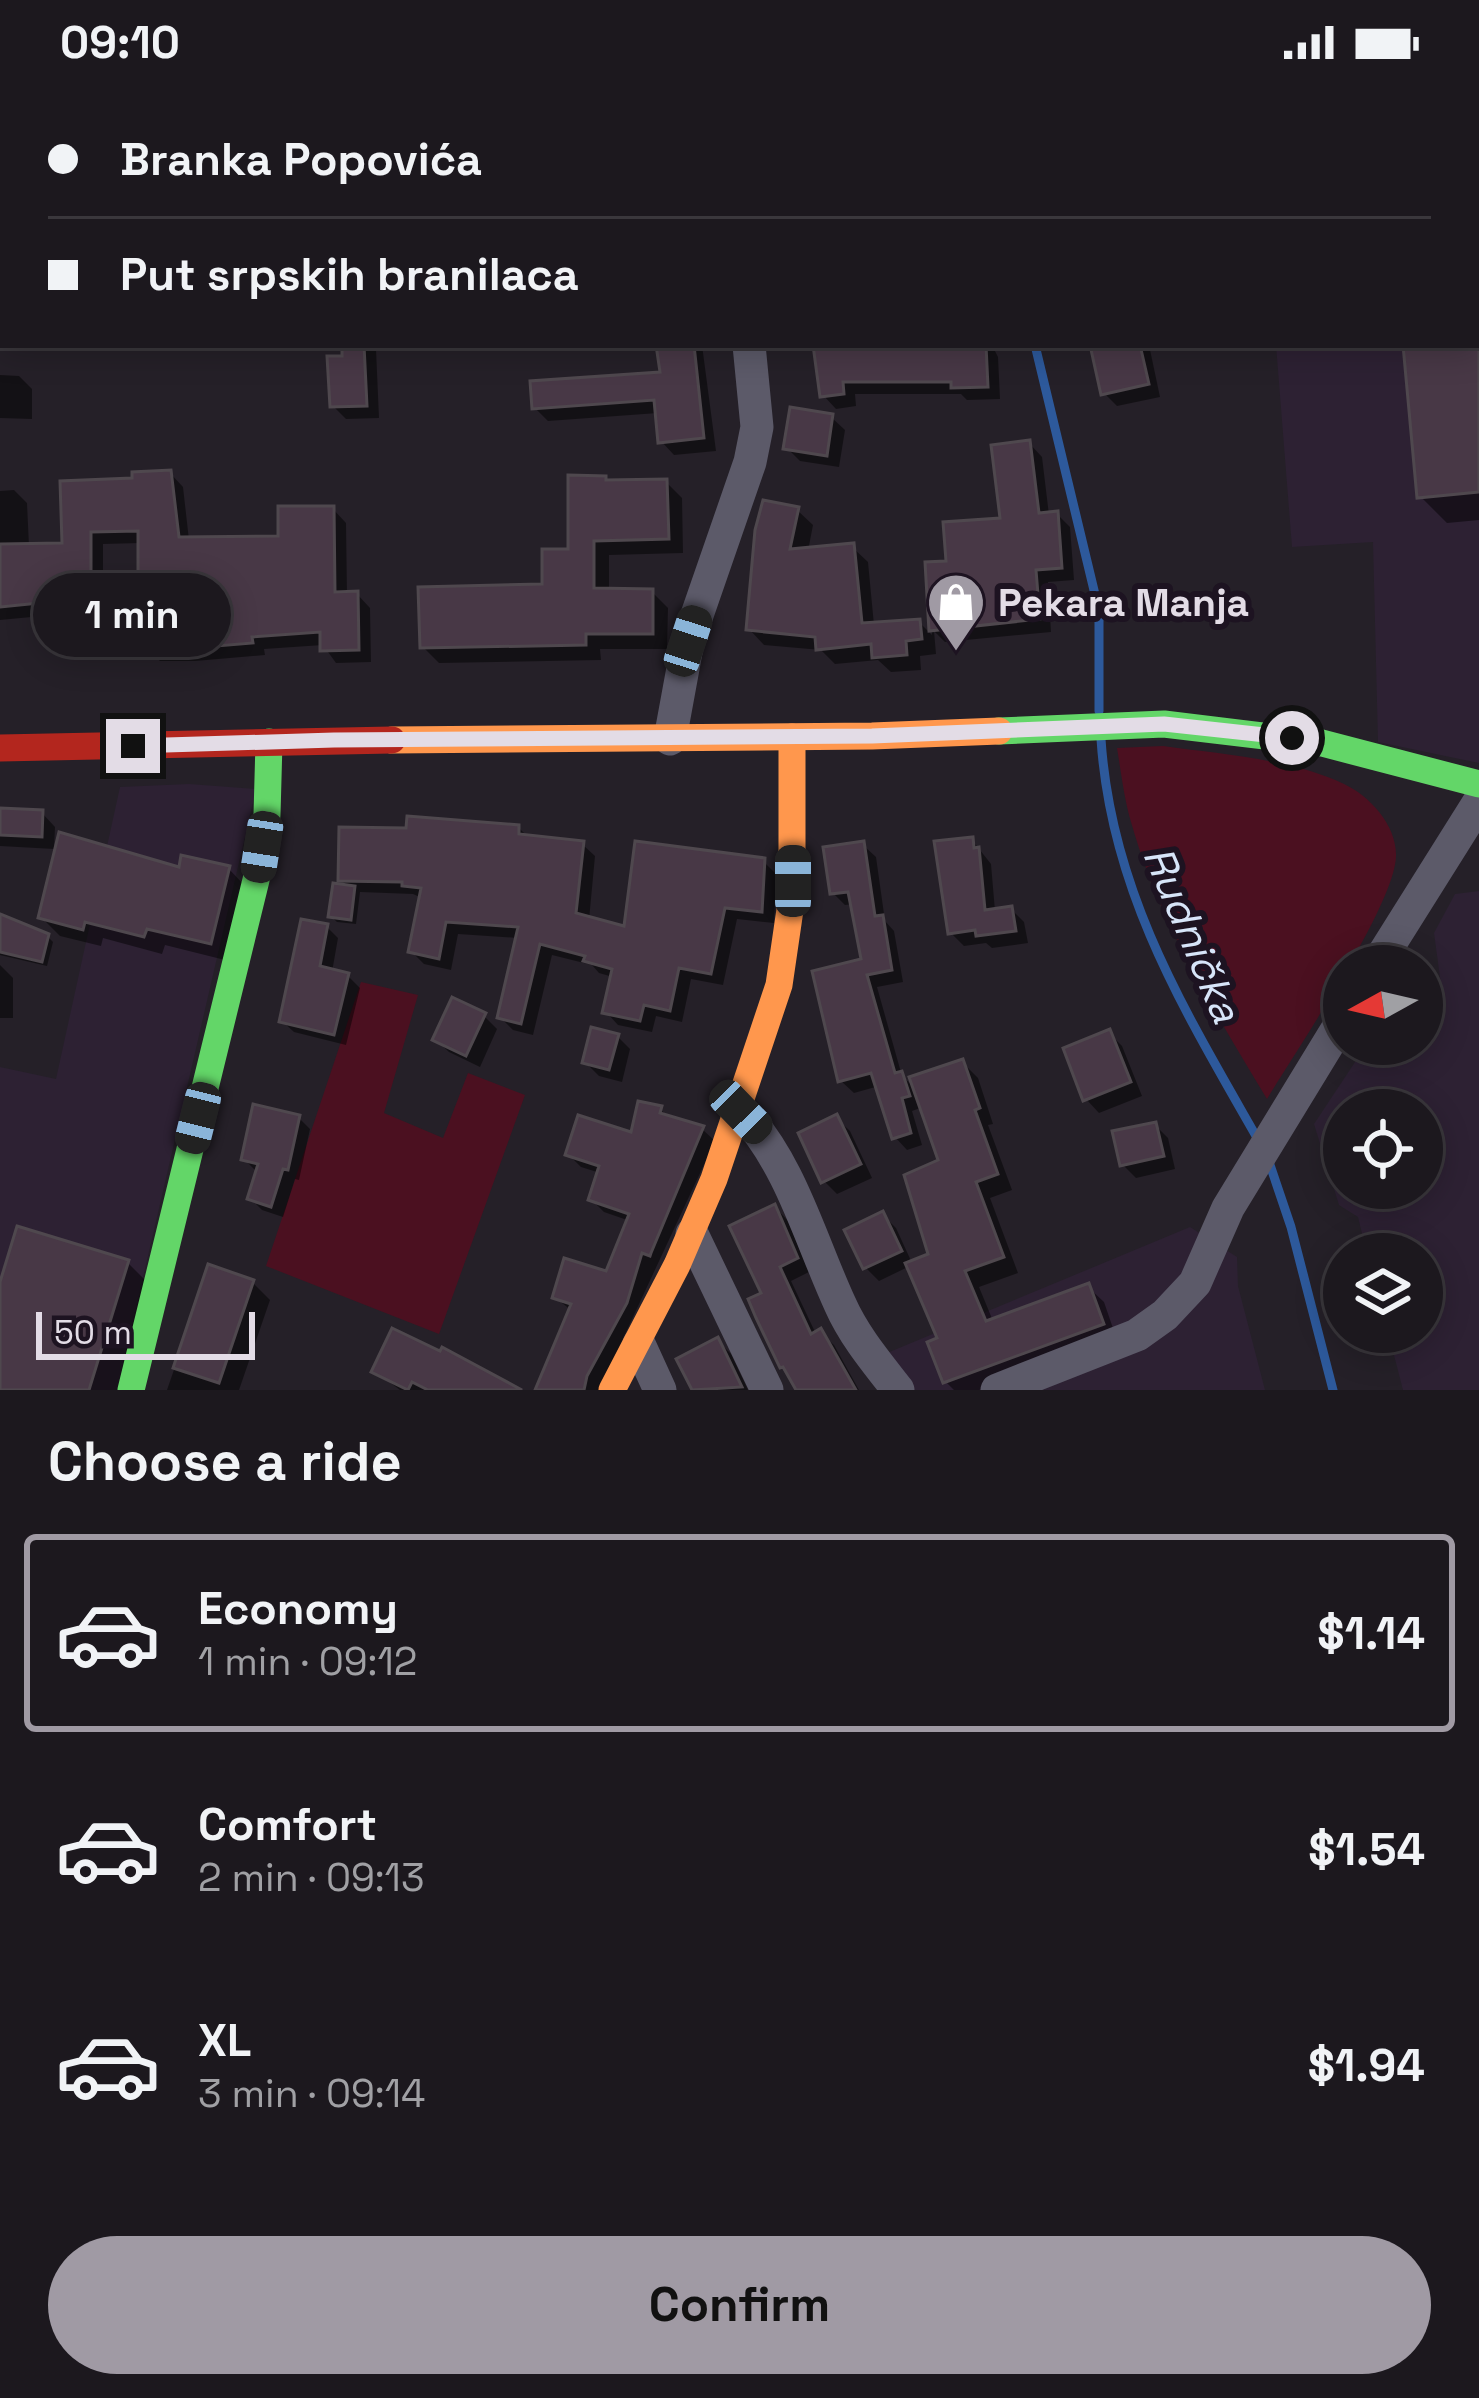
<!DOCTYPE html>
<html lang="en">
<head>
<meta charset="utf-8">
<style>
  :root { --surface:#1c181e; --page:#252127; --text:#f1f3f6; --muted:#a0a0a4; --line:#3a373c; --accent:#a09aa4 }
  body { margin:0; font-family:"Space Grotesk",sans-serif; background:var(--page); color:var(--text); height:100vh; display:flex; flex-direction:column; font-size:45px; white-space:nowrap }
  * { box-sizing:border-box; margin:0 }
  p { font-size:39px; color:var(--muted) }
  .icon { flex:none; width:66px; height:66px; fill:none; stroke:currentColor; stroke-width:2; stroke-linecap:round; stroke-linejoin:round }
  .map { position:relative; height:1306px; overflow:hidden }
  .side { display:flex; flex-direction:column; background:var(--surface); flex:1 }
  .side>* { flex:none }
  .banner { position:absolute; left:0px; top:0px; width:1479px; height:264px; box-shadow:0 6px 30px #0003,0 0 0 3px var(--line); display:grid; align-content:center; height:264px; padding:0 48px; background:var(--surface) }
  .needle { width:78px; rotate:262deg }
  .tools { position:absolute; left:1323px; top:861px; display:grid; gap:24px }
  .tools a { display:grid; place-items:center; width:120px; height:120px; border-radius:50%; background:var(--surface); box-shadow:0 6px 30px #0003,0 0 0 3px var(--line); font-size:60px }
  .scale { position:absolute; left:36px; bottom:30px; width:219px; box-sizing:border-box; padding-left:12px; border:6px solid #e3dce6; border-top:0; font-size:33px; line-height:42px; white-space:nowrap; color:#e3dce6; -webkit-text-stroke:9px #1d1321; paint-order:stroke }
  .end { position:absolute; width:54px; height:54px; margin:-27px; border:15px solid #e3dce6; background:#111; box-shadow:0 0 0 6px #111 }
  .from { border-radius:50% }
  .bubble { position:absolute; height:84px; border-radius:42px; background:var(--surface); box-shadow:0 6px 30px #0003,0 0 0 3px var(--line); font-size:39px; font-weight:600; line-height:84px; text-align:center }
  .car { position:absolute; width:36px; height:72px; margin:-36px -18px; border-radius:15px; box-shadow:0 0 9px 3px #0007; background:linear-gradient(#222 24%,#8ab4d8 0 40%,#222 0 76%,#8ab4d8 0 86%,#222 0) }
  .banner b { display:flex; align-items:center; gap:42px; height:114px; font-size:45px }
  .banner b+b { border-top:3px solid var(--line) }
  .banner i { width:30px; height:30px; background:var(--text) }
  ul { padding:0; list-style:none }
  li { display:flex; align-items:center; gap:36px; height:198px; margin:0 24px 18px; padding:0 24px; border:6px solid transparent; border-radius:12px }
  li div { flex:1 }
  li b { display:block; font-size:45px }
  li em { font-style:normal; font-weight:600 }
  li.current { border-color:var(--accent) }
  li>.icon { width:108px; height:108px; stroke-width:1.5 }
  h2 { padding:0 48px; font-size:54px; line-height:144px }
  .button { display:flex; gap:24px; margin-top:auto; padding:24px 48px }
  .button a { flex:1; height:138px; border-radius:72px; background:var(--accent); color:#111; font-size:48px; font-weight:600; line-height:138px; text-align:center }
  .status { display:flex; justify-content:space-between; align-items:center; height:84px; padding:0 60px; background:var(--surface); direction:ltr }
  .status svg { height:33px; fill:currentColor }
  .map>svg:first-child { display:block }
  .built { fill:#2d2133; fill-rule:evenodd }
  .green { fill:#4b1020 }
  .shadow { fill:#0007; fill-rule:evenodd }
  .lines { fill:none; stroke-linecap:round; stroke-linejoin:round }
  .stream { stroke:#2d599b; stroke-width:9 }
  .building { fill:#483846; stroke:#4f484e; stroke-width:3; fill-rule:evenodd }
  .street { stroke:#5c5a69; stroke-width:33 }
  .fast { stroke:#63d668; stroke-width:27 }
  .slow { stroke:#ff974d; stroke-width:27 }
  .jam { stroke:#b3261e; stroke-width:27 }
  .route { stroke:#e3dce6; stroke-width:15 }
  .labels { text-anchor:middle; stroke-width:12; stroke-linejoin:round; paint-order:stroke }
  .poi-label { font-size:39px; font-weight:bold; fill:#e3dce6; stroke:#1d1321; text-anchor:start }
  .water-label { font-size:42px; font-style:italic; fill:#d7e5f9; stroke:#1d1321 }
</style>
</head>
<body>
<div class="status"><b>09:10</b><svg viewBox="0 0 49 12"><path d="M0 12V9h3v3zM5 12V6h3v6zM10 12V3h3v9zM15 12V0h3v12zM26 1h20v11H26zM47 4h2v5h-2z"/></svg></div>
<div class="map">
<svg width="1479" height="1306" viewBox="0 0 1479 1306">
  <rect width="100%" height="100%" fill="#252028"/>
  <g class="built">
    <polygon points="1252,0 1479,0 1479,679 1378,658 1373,458 1292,463 1276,261 1476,261 1476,3"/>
    <polygon points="189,700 256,705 117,1306 0,1306 0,983 56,995 120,703"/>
    <path d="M1479,807v499h-76l-15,-58h34v-78h-55l-9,-37 -19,-12 -25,-81 53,-80h55v-50l20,-2 -8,-59 21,-39zM1344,1026h78v78h-78z"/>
    <polygon points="1190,1143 1237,1173 1238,1202 1265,1306 879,1306 863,1279"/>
  </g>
  <g class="green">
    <path d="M1163,662c57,8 129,13 181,38 26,12 53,42 52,72 -1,49 -99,193 -129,243 -53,-88 -108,-178 -136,-277 -7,-24 -10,-50 -14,-74z"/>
    <polygon points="361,898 418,911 384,1029 443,1054 468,989 525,1011 439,1250 266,1182"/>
  </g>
  <g class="shadow">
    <polygon points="1,0 54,0 3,3 3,99"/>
    <polygon points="576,0 668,0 671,3 577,3"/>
    <polygon points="727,0 943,0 944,3 728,3"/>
    <polygon points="1300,0 1479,0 1479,436 1447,439 1420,412 1406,261 1476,261 1476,3"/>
    <polygon points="345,261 372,261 376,265 379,334 346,335 333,322"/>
    <polygon points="659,261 702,261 716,367 674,371 661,357 658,329 548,337 535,324 664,290"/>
    <polygon points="842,261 992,261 998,273 1000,315 967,316 961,310 855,310 856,322 836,325 823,311"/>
    <polygon points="1093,261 1149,261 1160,313 1117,322 1104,309"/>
    <polygon points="0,291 19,292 32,305 32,335 0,334"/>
    <polygon points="831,333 845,346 839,383 800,377 787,364"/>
    <polygon points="1029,359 1042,373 1049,431 1057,430 1070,443 1074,496 1048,498 1051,548 945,558 934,547 936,570 920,572 921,586 891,588 878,576 835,580 821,566 764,561 749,545 797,426 813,441 808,467 852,463 868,478 874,541 919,538 932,551 928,481 949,480 1003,437"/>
    <path d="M170,389l13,14 6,53 91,-2 53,-29 13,14 1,72 10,-1 13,14 1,54 -35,1 -13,-18 -59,4 1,6 -70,6h-35l-12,-11 -70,5 -13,-13 -2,-28 -63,6v-129l14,-1 13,13 2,43h36l70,-65zM141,459v51l-38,3v-53z"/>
    <polygon points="666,398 682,414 683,469 609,471 609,508 652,508 668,524 667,565 600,565 601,576 439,579 423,563 545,503 571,468"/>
    <polygon points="0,727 42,729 55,743 54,765 0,762"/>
    <polygon points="518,743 529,754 582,760 595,772 589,836 627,846 763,777 776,790 774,839 737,835 723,901 691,895 682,938 656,932 652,948 618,941 606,928 613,893 599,889 592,881 552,871 533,951 513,946 500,933 519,854 458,850 451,886 424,880 411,867 422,814 413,810 360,808 356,840 337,838 331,832 350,804 341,796"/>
    <polygon points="972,756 991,780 995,827 1011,825 1024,838 1028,859 992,864 986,859 964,862 951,849"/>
    <polygon points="863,761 876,773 885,837 894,847 903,898 877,903 902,992 917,1006 962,978 978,994 993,1040 988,1041 1012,1106 990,1114 1018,1189 979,1203 993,1237 1088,1203 1104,1218 1117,1256 979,1306 954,1306 945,1297 940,1256 910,1182 879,1197 866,1184 882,1130 896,1144 912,1179 932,1171 941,1077 923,1023 912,1027 922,1061 907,1066 895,1053 879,1002 854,1009 841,997 864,877 854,820 845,821 833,809"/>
    <polygon points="228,784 246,803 229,877 165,861 162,870 103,854 101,862 60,852 41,833 181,787"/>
    <polygon points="327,843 338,854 332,888 348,892 360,904 346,961 294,948 282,937"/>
    <polygon points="0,850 47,852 53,858 47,882 0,871"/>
    <polygon points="0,881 13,894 13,934 0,934"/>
    <polygon points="484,932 497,945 480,983 449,968 435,955"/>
    <polygon points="1109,949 1122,962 1142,1012 1099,1029 1086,1015"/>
    <polygon points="617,952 630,965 622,998 599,992 586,979"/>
    <polygon points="660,1025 671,1036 702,1045 715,1057 599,1306 538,1306 572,1227 556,1214 608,1190 630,1137 604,1128 591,1115 600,1089 581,1083 568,1070 633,1052"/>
    <polygon points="298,1033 310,1045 299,1096 295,1095 283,1133 262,1126 250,1114 256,1087 244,1075"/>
    <polygon points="836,1034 850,1047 872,1094 837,1110 824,1097"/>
    <polygon points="1155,1041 1168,1054 1175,1085 1136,1094 1123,1081"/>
    <polygon points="775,1123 788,1137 809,1188 791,1197 816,1250 820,1248 834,1261 859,1306 799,1306 782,1282 765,1211"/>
    <polygon points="127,1178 152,1203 121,1306 0,1306 0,1208"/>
    <polygon points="209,1184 252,1198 270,1216 239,1306 167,1306"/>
    <polygon points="718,1257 731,1270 748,1306 696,1306 680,1276"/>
    <polygon points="375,1287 491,1293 493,1290 520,1306 400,1306"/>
  </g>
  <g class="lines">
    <g class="stream">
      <polyline points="980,0 981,3"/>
      <polyline points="1035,261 1099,527 1099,627"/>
      <path d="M1101,655c10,154 85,274 159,404"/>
      <polyline points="1268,1075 1291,1143 1333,1306"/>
    </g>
  </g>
  <g class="building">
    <polygon points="342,261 364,261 367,322 330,323 327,272 342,272"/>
    <polygon points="656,261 694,261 704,354 658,359 654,316 532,325 530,297 660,288"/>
    <polygon points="813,261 986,261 988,303 951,304 951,298 843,298 844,310 820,313"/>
    <polygon points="1090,261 1140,261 1149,300 1101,311"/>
    <polygon points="1403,261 1479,261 1479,408 1417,414"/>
    <polygon points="790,323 833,330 827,372 783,365"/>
    <polygon points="1030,356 1039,429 1058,427 1062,484 1036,486 1040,535 929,547 925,478 946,477 943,438 1000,434 991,361"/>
    <path d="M171,386l8,67 99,-1v-30h56l1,86 23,-1 1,59 -39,1v-19l-68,5 1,6 -73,6h-36l-1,-12 -81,6 -3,-42 -59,6v-63l62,-1 -2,-62 72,-3v-6zM138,447v60l-47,4v-63z"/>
    <polygon points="568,391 606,392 606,396 667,395 669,455 594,457 594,504 653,505 653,550 586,550 586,561 420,564 418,503 542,500 542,465 568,465"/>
    <polygon points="763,416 799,423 790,465 854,459 862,539 920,535 922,555 906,557 907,571 872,574 871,560 816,566 815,553 746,546 755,446"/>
    <polygon points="0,724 43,726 42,753 0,751"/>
    <polygon points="407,732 519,741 519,750 584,757 576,829 624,842 635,757 765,774 762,828 725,824 711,890 679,884 670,927 644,921 640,937 602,929 612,885 583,877 585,872 540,860 521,940 497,934 518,843 446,838 439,875 408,868 421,804 402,802 402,798 338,797 339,743 406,744"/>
    <polygon points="59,748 179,783 181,771 230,782 211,860 147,845 144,853 85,838 83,846 38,834"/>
    <polygon points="973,753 974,764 979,763 985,826 1012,822 1016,847 976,852 975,846 948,850 934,757"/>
    <polygon points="864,757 875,832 883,831 892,886 867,891 895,989 902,987 910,1012 902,1014 911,1049 892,1055 871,989 838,998 812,887 861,875 848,808 830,810 823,763"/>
    <polygon points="333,799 355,802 351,836 328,833"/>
    <polygon points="0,830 49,850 42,878 0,868"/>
    <polygon points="301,835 328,840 320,882 349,889 334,951 279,938"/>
    <polygon points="452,913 486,929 466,972 432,956"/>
    <polygon points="591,943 619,950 609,986 582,979"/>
    <polygon points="1110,945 1131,998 1083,1017 1063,964"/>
    <polygon points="963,975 980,1024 975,1026 998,1090 976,1098 1004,1173 965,1187 986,1237 1089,1199 1104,1240 943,1299 927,1258 937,1254 905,1179 928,1170 904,1091 938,1076 909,993"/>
    <polygon points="638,1017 662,1022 660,1029 704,1042 651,1169 650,1172 642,1169 627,1219 587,1292 584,1306 535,1306 571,1220 552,1214 564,1174 606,1187 629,1130 588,1116 599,1082 565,1071 578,1031 631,1048"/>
    <polygon points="253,1020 300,1031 288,1086 283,1085 271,1123 247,1115 258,1080 241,1076"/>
    <polygon points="837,1030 861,1080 821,1099 798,1049"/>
    <polygon points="1156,1038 1164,1072 1120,1082 1112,1047"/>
    <polygon points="775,1120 798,1174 780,1183 811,1250 821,1244 856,1306 796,1306 783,1283 780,1284 756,1234 748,1215 761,1209 729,1142"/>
    <polygon points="883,1127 902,1167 863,1185 844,1146"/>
    <polygon points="17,1142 129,1176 89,1306 0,1306 0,1198"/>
    <polygon points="208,1180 254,1196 219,1299 173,1284"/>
    <polygon points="392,1244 440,1267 442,1263 522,1306 428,1306 412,1298 408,1306 371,1288"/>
    <polygon points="718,1253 742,1303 692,1306 676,1275"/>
  </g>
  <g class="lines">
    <g class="street">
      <polyline points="688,0 689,3"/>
      <polyline points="670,655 688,557 750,378 757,343 749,261"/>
      <polyline points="1376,882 1479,718"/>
      <path d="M741,1027c50,53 69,128 99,193 14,32 37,59 58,86"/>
      <polyline points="692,1150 767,1306"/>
      <polyline points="639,1260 660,1306"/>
      <polyline points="997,1306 1137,1251 1165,1231 1195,1199 1228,1124 1344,934"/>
    </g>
    <g class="fast">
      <polyline points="999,647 1164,640 1322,659 1479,700"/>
      <polyline points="131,1306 256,796 267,731 269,658"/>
    </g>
    <g class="slow">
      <polyline points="392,656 872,652 999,647"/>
      <polyline points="612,1306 677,1181 714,1095 779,901 792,812 792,653"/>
    </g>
    <polyline class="jam" points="0,664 392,656"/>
  </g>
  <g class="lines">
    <polyline class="route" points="133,662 334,656 872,652 1164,640 1292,654"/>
  </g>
  <defs>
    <g id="shop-pin" transform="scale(3)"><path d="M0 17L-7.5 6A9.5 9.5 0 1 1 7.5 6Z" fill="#a09aa4" stroke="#1d1321"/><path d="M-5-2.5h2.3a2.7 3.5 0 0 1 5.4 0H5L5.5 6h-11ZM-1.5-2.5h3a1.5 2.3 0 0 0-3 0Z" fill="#fff"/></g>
  </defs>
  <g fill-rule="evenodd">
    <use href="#shop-pin" x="956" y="518"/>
  </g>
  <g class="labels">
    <g class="poi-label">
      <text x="998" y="532">Pekara Manja</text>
    </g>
    <g class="water-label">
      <text transform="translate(1193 850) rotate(67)" y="15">Rudnička</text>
    </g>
  </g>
</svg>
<div class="tools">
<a><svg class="needle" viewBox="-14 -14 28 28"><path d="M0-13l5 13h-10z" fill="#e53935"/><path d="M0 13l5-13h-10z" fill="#a0a0a4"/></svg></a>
<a><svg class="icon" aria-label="locate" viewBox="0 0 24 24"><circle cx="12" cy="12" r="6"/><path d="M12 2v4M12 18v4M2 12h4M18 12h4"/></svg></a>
<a><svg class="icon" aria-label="layers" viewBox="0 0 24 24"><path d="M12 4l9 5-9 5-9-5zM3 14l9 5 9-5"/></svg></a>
</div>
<div class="scale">50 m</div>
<i class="end from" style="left:1292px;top:654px"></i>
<i class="end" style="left:133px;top:662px"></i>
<div class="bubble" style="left:33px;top:489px;width:198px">1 min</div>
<i class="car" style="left:688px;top:557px;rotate:18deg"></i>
<i class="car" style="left:262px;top:763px;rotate:189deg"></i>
<i class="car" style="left:793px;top:797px;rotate:0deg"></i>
<i class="car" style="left:741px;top:1028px;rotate:136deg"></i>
<i class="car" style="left:198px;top:1034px;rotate:194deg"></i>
<div class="banner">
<b><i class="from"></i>Branka Popovića</b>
<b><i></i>Put srpskih branilaca</b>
</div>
</div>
<section class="side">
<h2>Choose a ride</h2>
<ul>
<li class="current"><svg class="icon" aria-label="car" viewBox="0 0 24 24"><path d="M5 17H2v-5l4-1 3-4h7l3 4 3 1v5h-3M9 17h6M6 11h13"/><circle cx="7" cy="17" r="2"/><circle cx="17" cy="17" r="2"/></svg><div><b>Economy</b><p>1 min · 09:12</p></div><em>$1.14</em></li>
<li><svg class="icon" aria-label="car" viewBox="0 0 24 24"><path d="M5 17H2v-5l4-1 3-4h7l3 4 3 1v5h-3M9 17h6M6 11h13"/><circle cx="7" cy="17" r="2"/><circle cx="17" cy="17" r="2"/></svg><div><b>Comfort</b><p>2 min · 09:13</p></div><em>$1.54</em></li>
<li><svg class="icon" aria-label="car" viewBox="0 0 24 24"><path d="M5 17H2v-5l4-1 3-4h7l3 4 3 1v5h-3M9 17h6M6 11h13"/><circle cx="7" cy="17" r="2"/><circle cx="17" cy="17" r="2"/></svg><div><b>XL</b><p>3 min · 09:14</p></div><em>$1.94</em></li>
</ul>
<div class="button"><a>Confirm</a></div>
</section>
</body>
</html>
